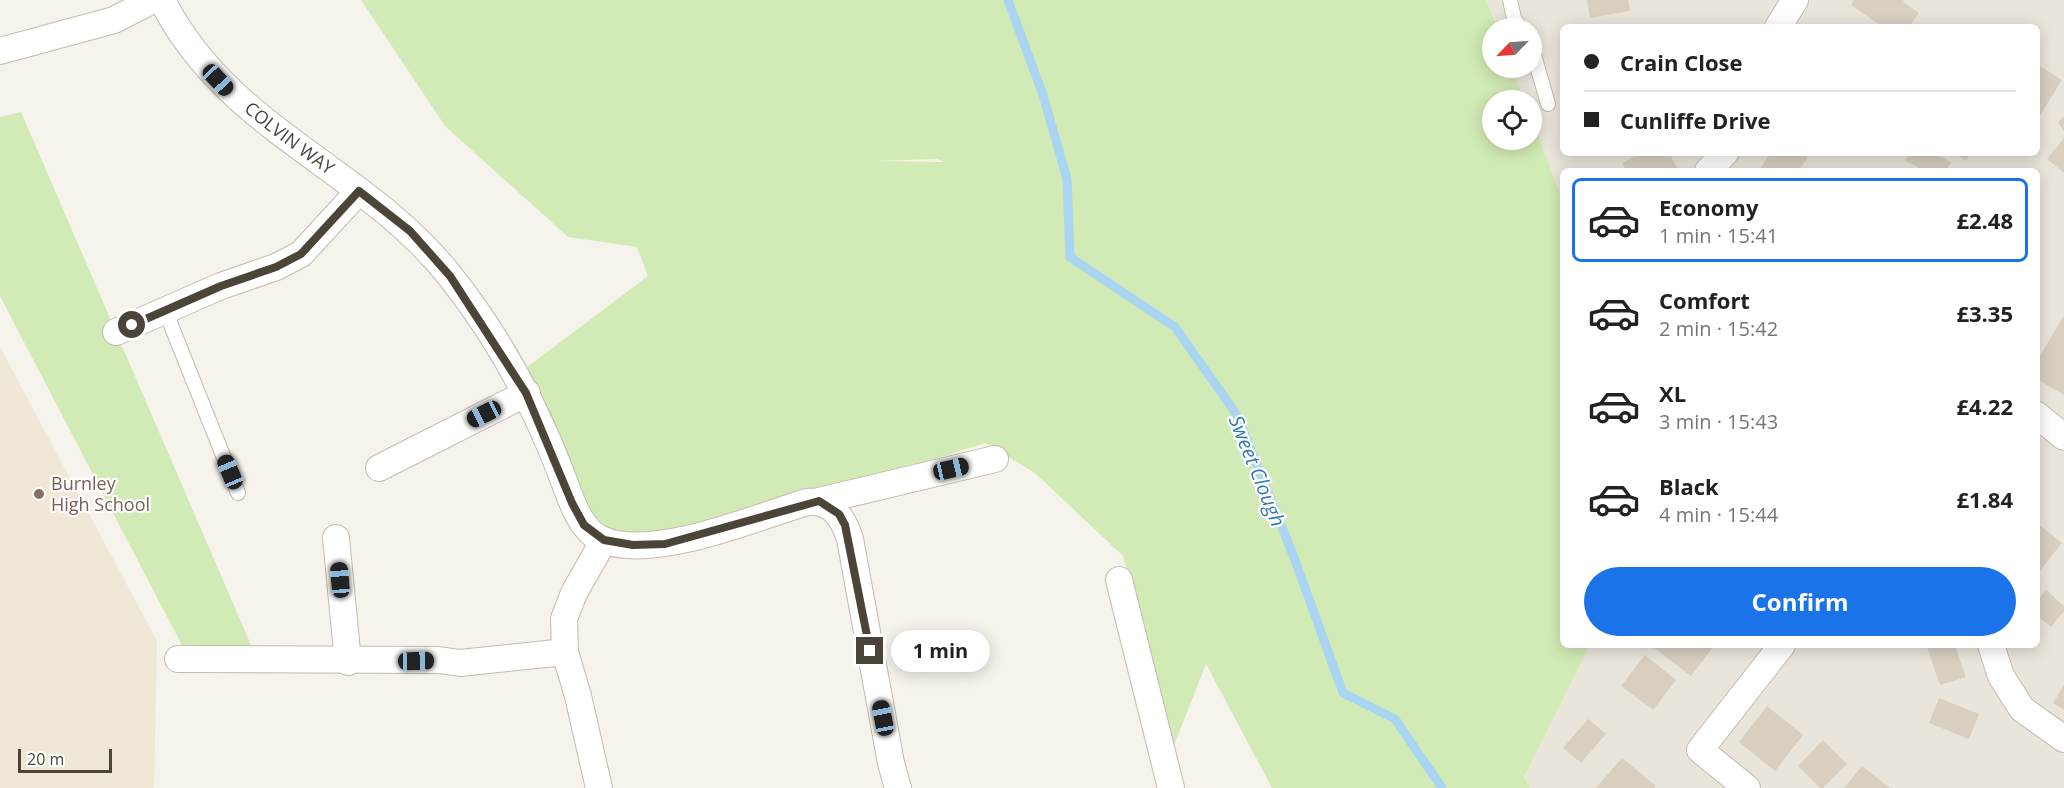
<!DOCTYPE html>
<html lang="en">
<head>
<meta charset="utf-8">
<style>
  :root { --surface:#fff; --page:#f6f6f6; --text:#222; --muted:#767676; --line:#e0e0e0; --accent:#1a73e8 }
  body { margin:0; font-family:"Open Sans",sans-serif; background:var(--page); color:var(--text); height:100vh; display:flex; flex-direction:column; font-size:22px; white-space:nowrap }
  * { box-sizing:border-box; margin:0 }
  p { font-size:20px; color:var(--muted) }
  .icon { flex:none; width:33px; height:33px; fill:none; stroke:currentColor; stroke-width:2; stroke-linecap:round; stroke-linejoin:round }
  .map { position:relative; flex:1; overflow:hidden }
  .sheet { position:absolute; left:1560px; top:168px; width:480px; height:480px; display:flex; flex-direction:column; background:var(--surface); border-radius:9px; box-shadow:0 3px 15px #0003 }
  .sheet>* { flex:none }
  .top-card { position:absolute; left:1560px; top:24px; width:480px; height:132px; border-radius:9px; box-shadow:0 3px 15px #0003; display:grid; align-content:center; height:132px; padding:0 24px; background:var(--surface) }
  .needle { width:39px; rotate:245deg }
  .controls { position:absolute; left:1482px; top:18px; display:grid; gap:12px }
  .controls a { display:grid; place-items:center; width:60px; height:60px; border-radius:50%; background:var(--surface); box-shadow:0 3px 15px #0003; font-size:30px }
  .scale { position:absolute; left:18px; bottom:15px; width:94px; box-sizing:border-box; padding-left:6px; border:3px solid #4b4439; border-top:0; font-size:16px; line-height:21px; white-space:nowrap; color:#4b4439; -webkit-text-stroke:4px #fff; paint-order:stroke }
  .end { position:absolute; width:27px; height:27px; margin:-14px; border:8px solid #4b4439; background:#fff; box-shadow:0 0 0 3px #fff }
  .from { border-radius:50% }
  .bubble { position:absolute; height:42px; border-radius:21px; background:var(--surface); box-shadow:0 3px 15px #0003; font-size:20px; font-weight:700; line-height:42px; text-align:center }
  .car { position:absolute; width:18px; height:36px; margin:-18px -9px; border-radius:8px; box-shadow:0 0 4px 2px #0007; background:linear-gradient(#222 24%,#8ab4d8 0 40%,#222 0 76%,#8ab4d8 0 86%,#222 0) }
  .top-card b { display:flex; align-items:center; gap:21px; height:57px; font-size:22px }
  .top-card b+b { border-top:2px solid var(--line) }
  .top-card i { width:15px; height:15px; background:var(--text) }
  ul { padding:10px 0 0; list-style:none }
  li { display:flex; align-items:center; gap:18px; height:84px; margin:0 12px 9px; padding:0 12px; border:3px solid transparent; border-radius:9px }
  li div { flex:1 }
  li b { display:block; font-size:22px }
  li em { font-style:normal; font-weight:700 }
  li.selected { border-color:var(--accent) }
  li>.icon { width:54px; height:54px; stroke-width:1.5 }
  .action { display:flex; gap:12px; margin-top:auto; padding:12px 24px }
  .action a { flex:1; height:69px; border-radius:36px; background:var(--accent); color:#fff; font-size:24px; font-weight:700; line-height:69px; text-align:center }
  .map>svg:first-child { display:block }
  .residential { fill:#eae5da; fill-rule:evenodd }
  .education { fill:#efe8d6 }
  .green { fill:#d2eab5; fill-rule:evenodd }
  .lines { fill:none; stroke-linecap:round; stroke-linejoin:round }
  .stream { stroke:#a9d4f2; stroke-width:9 }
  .building { fill:#d8cfc1 }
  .lane-casing { stroke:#c2bbae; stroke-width:16 }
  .street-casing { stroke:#c2bbae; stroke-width:28 }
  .lane { stroke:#fff; stroke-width:14 }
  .street { stroke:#fff; stroke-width:26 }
  .route { stroke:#4b4439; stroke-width:8 }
  .education-dot { fill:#8d6e63; stroke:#fff; stroke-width:2 }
  .labels { text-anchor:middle; stroke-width:4.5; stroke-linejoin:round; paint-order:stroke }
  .street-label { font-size:18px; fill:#4b4439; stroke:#fff }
  .education-label { font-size:18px; fill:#785e54; stroke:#fff; text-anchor:start }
  .water-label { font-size:20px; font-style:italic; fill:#2e7ab2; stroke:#fff }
</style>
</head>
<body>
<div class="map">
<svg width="2064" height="788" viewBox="0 0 2064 788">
  <rect width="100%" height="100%" fill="#f6f3ec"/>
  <path class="residential" d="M1486,0h578v788h-534l-6,-9 66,-134h447v-474h-474v31l-31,-83v-19h-8l-12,-32h20v-40h-35zM1563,27h474v126h-474z"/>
  <polygon class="education" points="0,347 157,641 154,788 0,788"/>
  <g class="green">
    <path d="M361,0h1125l11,28h-5v40h20l12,32h-32v40h40v-21l31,83v443h27l-66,133 6,10h-258l-66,-124 -33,84 -50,-192 -88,-83 -50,-30 -320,101 -57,-16 -19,-17 -63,-143 122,-92 -11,-29 -69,-10 -123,-111zM937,159l7,3 -71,-1z"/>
    <polygon points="21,112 251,645 186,653 0,296 0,117"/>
  </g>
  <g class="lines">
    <polyline class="stream" points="1008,0 1043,95 1067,179 1070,257 1175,327 1237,415 1295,560 1343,693 1395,719 1442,788"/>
  </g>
  <g class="building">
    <polygon points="1587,0 1628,0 1630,11 1590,18"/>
    <polygon points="1854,0 1904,0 1903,2 1919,13 1909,27 1883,27 1851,5"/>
    <polygon points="2037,64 2062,80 2037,120"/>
    <polygon points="2064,116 2064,131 2058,122"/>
    <polygon points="2064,138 2064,173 2047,159"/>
    <polygon points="1641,153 1669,153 1679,171 1626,171 1622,163"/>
    <polygon points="1770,153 1802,153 1808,158 1798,171 1759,171"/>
    <polygon points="1909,153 1934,153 1951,162 1946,171 1916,171 1918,167 1905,161"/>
    <polygon points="1955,153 1972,153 1965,161"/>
    <polygon points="2064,315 2064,395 2037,379 2037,361"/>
    <polygon points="2037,523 2062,543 2037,574"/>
    <polygon points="2046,590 2064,606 2064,611 2051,627 2037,615 2037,601"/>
    <polygon points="1655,645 1710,645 1713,647 1691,676 1653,647"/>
    <polygon points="1934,645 1955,645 1966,677 1940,685 1927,647"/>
    <polygon points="1645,655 1676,680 1653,710 1621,686"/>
    <polygon points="2064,685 2064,710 2053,703"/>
    <polygon points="1939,698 1979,714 1969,739 1929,723"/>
    <polygon points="1767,706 1803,735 1775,771 1739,742"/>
    <polygon points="1588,719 1606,734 1581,763 1563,748"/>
    <polygon points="1823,740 1847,764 1823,788 1820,788 1798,766"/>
    <polygon points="1622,758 1656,786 1654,788 1596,788"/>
    <polygon points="1862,766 1890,788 1844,788"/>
  </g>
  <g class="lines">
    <g class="lane-casing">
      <g id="lane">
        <polyline points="1510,0 1514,18 1520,28"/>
        <polyline points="1532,48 1548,104"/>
        <polyline points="165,310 238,493"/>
      </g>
    </g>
    <g class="street-casing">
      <g id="street">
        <path id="s1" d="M162,0c65,130 203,168 288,276 47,59 84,127 111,197 9,23 18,59 44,68 53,18 149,-23 202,-39 25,-2 36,15 43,37l41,224 7,25"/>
        <polyline points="1778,27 1795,0"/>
        <polyline points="0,51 114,20 153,0"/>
        <polyline points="1708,171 1725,153"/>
        <polyline points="116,332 221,286 276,267 301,254 359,191"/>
        <polyline points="2037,415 2064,437"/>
        <polyline points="379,468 527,393"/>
        <polyline points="819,501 995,459"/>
        <polyline points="336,538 348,662"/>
        <polyline points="1119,580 1171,788"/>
        <polyline points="1991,645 2001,676 2022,709 2064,739"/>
        <polyline points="178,659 439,660 460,663 565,652"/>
        <polyline points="599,788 578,696 565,652 564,619 574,593 604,540"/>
        <polyline points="1747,788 1700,750 1782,645"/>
      </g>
    </g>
    <use href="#lane" class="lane"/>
    <use href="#street" class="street"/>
  </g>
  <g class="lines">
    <polyline class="route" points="132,325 221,286 276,267 301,254 359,191 410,231 450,276 526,393 572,503 584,525 604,540 633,545 665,544 819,501 839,514 845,525 870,651"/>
  </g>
  <circle class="education-dot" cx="39" cy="494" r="6"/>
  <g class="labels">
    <g class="street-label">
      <text dy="6" stroke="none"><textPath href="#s1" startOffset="190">COLVIN WAY</textPath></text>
    </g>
    <g class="education-label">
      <text x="51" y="490">Burnley<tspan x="51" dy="21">High School</tspan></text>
    </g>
    <g class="water-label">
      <text transform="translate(1257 471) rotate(68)" y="7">Sweet Clough</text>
    </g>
  </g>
</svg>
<div class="controls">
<a><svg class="needle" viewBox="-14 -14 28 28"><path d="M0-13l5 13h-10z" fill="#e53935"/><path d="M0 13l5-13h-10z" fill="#767676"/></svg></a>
<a><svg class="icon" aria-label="locate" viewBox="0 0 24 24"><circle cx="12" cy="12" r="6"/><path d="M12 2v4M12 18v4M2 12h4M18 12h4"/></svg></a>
</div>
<div class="scale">20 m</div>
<i class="end from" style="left:132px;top:325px"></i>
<i class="end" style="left:870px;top:651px"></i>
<div class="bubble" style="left:891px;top:630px;width:99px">1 min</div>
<i class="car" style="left:218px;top:80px;rotate:137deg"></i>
<i class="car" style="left:484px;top:414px;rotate:243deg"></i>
<i class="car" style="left:951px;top:469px;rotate:77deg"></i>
<i class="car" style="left:230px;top:472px;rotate:337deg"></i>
<i class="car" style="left:340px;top:580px;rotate:355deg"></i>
<i class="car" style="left:416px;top:661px;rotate:89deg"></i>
<i class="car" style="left:883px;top:718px;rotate:349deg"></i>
<div class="top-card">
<b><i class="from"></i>Crain Close</b>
<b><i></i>Cunliffe Drive</b>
</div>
<section class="sheet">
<ul>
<li class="selected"><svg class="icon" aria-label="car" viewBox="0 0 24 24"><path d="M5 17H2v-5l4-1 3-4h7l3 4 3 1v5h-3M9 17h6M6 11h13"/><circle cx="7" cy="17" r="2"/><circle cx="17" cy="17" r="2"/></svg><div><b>Economy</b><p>1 min · 15:41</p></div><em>£2.48</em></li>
<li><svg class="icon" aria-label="car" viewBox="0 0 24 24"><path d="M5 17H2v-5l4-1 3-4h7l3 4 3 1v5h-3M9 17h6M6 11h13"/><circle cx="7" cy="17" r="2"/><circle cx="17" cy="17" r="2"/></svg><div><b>Comfort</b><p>2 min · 15:42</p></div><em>£3.35</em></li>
<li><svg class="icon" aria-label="car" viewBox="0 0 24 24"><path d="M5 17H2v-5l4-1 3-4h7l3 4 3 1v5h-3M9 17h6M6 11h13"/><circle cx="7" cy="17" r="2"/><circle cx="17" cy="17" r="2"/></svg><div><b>XL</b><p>3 min · 15:43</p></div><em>£4.22</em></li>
<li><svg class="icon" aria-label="car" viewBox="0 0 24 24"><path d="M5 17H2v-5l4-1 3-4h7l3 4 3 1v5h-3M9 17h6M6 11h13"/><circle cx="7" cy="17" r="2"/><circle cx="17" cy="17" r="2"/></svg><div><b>Black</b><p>4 min · 15:44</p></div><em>£1.84</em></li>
</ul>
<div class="action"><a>Confirm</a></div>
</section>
</div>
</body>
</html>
